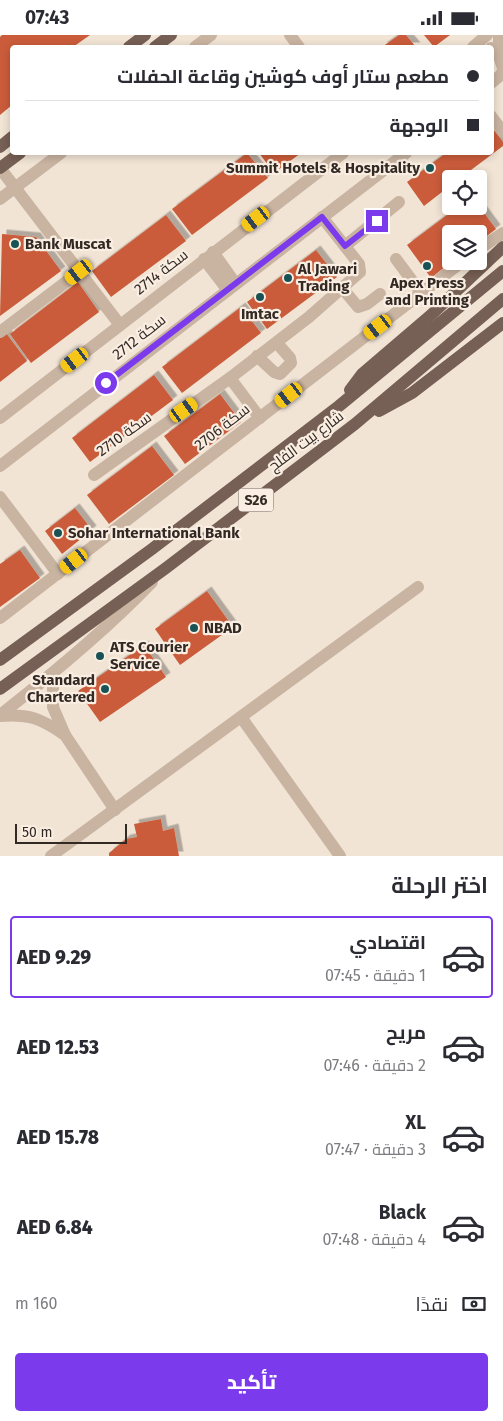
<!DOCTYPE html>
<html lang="ar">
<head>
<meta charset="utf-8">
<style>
  :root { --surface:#fff; --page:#f2f2f3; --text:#2b2b33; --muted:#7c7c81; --line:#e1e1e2; --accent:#7c3aed }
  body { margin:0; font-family:"Fira Sans",Cairo,sans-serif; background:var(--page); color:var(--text); direction:rtl; height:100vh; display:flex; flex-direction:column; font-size:19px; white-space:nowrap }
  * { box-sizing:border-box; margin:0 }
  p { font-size:16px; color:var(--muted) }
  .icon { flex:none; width:28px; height:28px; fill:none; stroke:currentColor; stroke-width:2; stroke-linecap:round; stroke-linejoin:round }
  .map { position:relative; height:821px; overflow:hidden; direction:ltr }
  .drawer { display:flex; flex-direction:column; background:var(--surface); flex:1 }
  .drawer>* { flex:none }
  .top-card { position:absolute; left:10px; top:10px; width:484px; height:110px; border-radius:5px; box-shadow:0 2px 8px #0003; direction:rtl; display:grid; align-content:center; height:110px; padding:0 15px; background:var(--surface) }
  .controls { position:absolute; left:442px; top:135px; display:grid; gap:10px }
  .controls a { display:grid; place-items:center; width:45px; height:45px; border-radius:5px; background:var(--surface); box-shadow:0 2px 8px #0003; font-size:25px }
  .scale { position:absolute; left:15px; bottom:12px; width:112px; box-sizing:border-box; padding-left:5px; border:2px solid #332924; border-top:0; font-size:14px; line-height:18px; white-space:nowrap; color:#332924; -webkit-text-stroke:4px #f9eee1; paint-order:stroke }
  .end { position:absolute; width:22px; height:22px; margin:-11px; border:6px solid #7c3aed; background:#fff; box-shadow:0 0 0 2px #fff }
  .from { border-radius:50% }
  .car { position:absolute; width:15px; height:30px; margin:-15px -8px; border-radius:6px; box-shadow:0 0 4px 1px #0007; background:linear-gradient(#f5c518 24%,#345 0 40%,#f5c518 0 76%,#345 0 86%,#f5c518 0) }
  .top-card b { display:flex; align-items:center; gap:18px; height:48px; font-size:19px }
  .top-card b+b { border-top:1px solid var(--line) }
  .top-card i { width:12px; height:12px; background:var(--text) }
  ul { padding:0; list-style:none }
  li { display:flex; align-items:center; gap:15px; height:82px; margin:0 10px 8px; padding:0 5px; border:2px solid transparent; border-radius:5px }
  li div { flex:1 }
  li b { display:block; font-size:19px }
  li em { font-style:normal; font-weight:800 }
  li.active { border-color:var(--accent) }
  li>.icon { width:45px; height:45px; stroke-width:1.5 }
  h2 { padding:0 15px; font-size:22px; line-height:60px }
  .pay { display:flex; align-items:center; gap:12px; height:55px; padding:0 15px; font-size:19px }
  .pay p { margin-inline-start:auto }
  .action { display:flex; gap:10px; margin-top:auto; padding:10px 15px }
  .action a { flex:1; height:58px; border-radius:5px; background:var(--accent); color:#fff; font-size:20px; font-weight:800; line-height:58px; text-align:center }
  .status { display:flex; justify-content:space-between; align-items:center; height:35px; padding:0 25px; background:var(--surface); direction:ltr }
  .status svg { height:14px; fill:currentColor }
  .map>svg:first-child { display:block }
  .building { fill:#ca5c3a; filter:url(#shadow) }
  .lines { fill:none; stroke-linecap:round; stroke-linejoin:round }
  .minor { stroke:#c9b3a1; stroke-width:12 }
  .major { stroke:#765f54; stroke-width:12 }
  .route { stroke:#7c3aed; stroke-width:6 }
  .poi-dot { fill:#195255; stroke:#f9eee1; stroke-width:2 }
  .labels { text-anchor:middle; stroke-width:4.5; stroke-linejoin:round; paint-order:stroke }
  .shield { fill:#f9eee1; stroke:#6e645d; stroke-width:1 }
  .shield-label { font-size:14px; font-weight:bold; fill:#332924 }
  .poi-label { font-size:15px; font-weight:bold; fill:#332924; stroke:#f9eee1; text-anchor:start }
  .street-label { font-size:15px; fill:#332924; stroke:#f9eee1 }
</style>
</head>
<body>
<div class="status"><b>07:43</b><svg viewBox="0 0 49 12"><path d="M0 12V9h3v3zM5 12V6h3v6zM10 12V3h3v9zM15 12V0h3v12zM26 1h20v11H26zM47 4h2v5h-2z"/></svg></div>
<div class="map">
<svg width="503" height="821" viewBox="0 0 503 821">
  <defs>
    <filter id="shadow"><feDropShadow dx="4.5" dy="-4.5" stdDeviation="0" flood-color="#0004"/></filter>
  </defs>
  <rect width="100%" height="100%" fill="#f1e4d5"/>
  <g class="building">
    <polygon points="2,0 90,0 73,12 12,12 12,70 0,80 0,2"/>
    <polygon points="399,0 406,0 416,12 382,12"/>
    <polygon points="424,0 450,0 434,12"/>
    <polygon points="491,91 503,107 503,111 459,144 451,144 451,150 424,171 407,147 446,118 491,118"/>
    <polygon points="247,118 268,143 192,200 172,174"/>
    <polygon points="259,118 301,118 274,138"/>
    <polygon points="459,171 479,171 496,194 479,207 479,199 451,199 451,227 431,243 407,210"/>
    <polygon points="166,180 186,206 111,262 92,236"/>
    <polygon points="2,199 36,202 61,236 0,281"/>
    <polygon points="316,215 337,242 267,294 247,267"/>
    <polygon points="78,247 99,277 31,328 10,299"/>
    <polygon points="241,272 261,298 182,358 162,332"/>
    <polygon points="6,298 27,326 0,347 0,303"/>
    <polygon points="154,340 173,365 90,427 72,403"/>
    <polygon points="220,359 241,387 185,429 164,401"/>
    <polygon points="152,411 174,440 109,489 87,460"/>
    <polygon points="75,473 92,495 62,519 45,496"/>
    <polygon points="20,515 40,543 0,572 0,529"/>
    <polygon points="207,556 233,592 180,630 155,594"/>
    <polygon points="144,610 166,642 100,687 78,656"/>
    <polygon points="161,784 163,796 174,793 179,821 109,821 109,818 126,804 137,802 134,789"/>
  </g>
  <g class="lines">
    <g class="minor">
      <polyline points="290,0 299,12"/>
      <polyline points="195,12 211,0"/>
      <polyline points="473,12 487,0"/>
      <polyline points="491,13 499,21 503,33"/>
      <polyline points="499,21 499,0"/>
      <polyline points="491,48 501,40 503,35"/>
      <polyline points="491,81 503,97"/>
      <polyline points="0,133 120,290"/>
      <polyline points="0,164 61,118"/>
      <polyline points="345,211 399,167"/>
      <polyline points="479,214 503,198"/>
      <polyline points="213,217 235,248"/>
      <polyline points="204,224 227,254"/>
      <polyline points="396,224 422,259"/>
      <polyline points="343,254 358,272 367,269 380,259"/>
      <polyline points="0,297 79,237"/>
      <polyline points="257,321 274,337 280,339 291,328 290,323 277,308"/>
      <polyline points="230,343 309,282 360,237 359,229 322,182"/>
      <polyline points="0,383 343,118"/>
      <polyline points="0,431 406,118"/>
      <polyline points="94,440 230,343 260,383"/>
      <polyline points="0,462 58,539"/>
      <polyline points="0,583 463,226"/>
      <polyline points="53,639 53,672 65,700 115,775"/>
      <path d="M0,680c54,-42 105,-84 152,-133"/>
      <path d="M0,681c30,-2 40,2 65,19"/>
      <polyline points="241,682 340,821"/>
      <polyline points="51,821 418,552"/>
    </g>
    <g class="major">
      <polyline points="129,12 145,0"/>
      <polyline points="155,12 171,0"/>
      <polyline points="0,112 12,102"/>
      <polyline points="0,133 20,118"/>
      <polyline points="350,355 362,339 431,280 503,212"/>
      <polyline points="379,376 412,358 503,288"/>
      <polyline points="0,625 152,514 339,371 503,236"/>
      <polyline points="0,654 166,533 355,389 503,264"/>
    </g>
  </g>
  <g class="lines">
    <polyline class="route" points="106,348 322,182 345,211 377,186"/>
  </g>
  <g class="poi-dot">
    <circle cx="430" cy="133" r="5"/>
    <circle cx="15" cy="209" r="5"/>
    <circle cx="427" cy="231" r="5"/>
    <circle cx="288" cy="243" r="5"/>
    <circle cx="260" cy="262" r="5"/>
    <circle cx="58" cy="498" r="5"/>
    <circle cx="194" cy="593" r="5"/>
    <circle cx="100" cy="621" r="5"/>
    <circle cx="105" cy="654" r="5"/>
  </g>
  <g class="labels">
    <rect class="shield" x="238.5" y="453.5" width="35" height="23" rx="4"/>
    <g class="shield-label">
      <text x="256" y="470">S26</text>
    </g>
    <g class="poi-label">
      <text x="420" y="138" text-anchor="end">Summit Hotels &amp; Hospitality</text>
      <text x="25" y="214">Bank Muscat</text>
      <text x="298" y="239">Al Jawari<tspan x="298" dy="17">Trading</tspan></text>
      <text x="427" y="253" text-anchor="middle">Apex Press<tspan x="427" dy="17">and Printing</tspan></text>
      <text x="260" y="284" text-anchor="middle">Imtac</text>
      <text x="68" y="503">Sohar International Bank</text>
      <text x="204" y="598">NBAD</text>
      <text x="110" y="617">ATS Courier<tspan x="110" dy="17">Service</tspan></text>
      <text x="95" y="650" text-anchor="end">Standard<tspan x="95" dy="17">Chartered</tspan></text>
    </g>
    <g class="street-label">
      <text transform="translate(161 237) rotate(-38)" y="5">سكة 2714</text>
      <text transform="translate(139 302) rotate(-38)" y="5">سكة 2712</text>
      <text transform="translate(222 392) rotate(-38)" y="5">سكة 2706</text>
      <text transform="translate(124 399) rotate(-36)" y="5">سكة 2710</text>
      <text transform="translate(306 406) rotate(-37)" y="5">شارع بيت الفلج</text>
    </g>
  </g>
</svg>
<div class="controls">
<a><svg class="icon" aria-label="locate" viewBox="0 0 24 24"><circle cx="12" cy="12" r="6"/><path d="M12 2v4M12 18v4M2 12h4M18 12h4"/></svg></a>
<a><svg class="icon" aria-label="layers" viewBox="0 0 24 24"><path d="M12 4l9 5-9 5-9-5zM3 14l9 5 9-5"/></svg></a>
</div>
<div class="scale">50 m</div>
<i class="end from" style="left:106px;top:348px"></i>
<i class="end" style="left:377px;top:186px"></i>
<i class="car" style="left:256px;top:184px;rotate:233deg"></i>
<i class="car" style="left:79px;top:237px;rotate:232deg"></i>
<i class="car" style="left:378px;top:292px;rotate:233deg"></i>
<i class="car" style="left:75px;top:325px;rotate:233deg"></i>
<i class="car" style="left:289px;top:360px;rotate:232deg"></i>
<i class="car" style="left:184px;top:375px;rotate:55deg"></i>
<i class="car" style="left:74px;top:526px;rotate:232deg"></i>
<div class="top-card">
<b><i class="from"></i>مطعم ستار أوف كوشين وقاعة الحفلات</b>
<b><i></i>الوجهة</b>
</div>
</div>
<section class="drawer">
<h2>اختر الرحلة</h2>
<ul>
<li class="active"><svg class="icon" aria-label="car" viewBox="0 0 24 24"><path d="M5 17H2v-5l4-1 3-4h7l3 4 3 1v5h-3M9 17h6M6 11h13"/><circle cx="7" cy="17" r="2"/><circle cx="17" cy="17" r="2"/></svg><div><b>اقتصادي</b><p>1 دقيقة · 07:45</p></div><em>AED 9.29</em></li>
<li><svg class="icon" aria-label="car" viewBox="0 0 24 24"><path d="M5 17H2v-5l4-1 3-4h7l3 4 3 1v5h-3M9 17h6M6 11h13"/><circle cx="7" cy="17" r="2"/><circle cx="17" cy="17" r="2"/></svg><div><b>مريح</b><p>2 دقيقة · 07:46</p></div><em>AED 12.53</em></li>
<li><svg class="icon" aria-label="car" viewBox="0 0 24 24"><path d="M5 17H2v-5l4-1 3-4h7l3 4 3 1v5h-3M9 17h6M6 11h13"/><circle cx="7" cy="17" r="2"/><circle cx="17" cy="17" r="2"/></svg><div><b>XL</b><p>3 دقيقة · 07:47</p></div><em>AED 15.78</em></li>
<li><svg class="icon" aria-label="car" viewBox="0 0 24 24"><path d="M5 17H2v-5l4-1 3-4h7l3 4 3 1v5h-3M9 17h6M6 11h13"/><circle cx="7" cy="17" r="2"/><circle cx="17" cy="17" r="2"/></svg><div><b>Black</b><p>4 دقيقة · 07:48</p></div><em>AED 6.84</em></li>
</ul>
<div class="pay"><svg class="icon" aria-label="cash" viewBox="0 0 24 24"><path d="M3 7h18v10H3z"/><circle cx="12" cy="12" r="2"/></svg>نقدًا<p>160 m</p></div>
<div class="action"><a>تأكيد</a></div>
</section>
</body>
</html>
